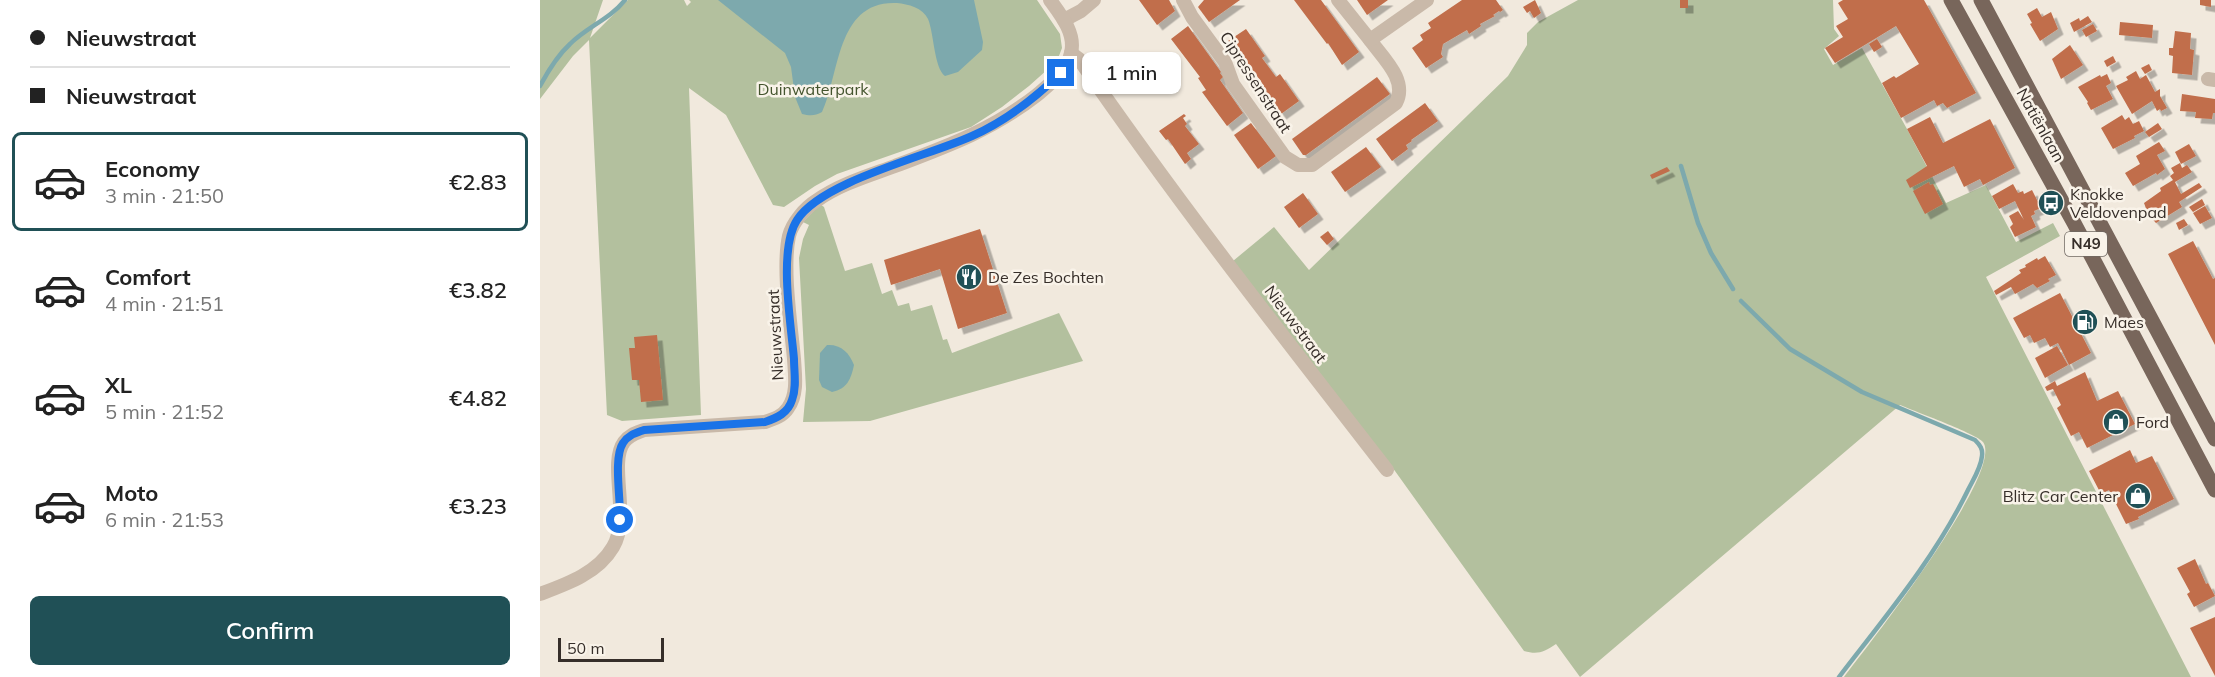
<!DOCTYPE html>
<html lang="en">
<head>
<meta charset="utf-8">
<style>
  :root { --surface:#fff; --page:#f6f6f6; --text:#222; --muted:#767676; --line:#e0e0e0; --accent:#205056 }
  body { margin:0; font-family:Mulish,sans-serif; background:var(--page); color:var(--text); height:100vh; display:flex; flex-direction:column; font-size:22px; white-space:nowrap }
  * { box-sizing:border-box; margin:0 }
  p { font-size:20px; color:var(--muted) }
  .icon { flex:none; width:33px; height:33px; fill:none; stroke:currentColor; stroke-width:2; stroke-linecap:round; stroke-linejoin:round }
  .map { position:relative; flex:1; overflow:hidden }
  .details { display:flex; flex-direction:column; background:var(--surface); width:540px }
  .details>* { flex:none }
  .top-card { display:grid; align-content:center; height:132px; padding:0 30px; background:var(--surface) }
  .scale { position:absolute; left:18px; bottom:15px; width:106px; box-sizing:border-box; padding-left:6px; border:3px solid #362e29; border-top:0; font-size:16px; line-height:21px; white-space:nowrap; color:#362e29; -webkit-text-stroke:4px #f9f3e9; paint-order:stroke }
  .end { position:absolute; width:27px; height:27px; margin:-14px; border:8px solid #1a73e8; background:#fff; box-shadow:0 0 0 3px #fff }
  .from { border-radius:50% }
  .bubble { position:absolute; height:42px; border-radius:9px; background:var(--surface); box-shadow:0 2px 4px #0004; font-size:20px; font-weight:600; line-height:42px; text-align:center }
  .top-card b { display:flex; align-items:center; gap:21px; height:57px; font-size:22px }
  .top-card b+b { border-top:2px solid var(--line) }
  .top-card i { width:15px; height:15px; background:var(--text) }
  ul { padding:0; list-style:none }
  li { display:flex; align-items:center; gap:18px; height:99px; margin:0 12px 9px; padding:0 18px; border:3px solid transparent; border-radius:9px }
  li div { flex:1 }
  li b { display:block; font-size:22px }
  li em { font-style:normal; font-weight:600 }
  li.on { border-color:var(--accent) }
  li>.icon { width:54px; height:54px; stroke-width:1.5 }
  .primary-button { display:flex; gap:12px; margin-top:auto; padding:12px 30px }
  .primary-button a { flex:1; height:69px; border-radius:9px; background:var(--accent); color:#fff; font-size:24px; font-weight:600; line-height:69px; text-align:center }
  main { display:flex; flex:1; min-height:0 }
  .map>svg:first-child { display:block }
  .green { fill:#b3c09e }
  .water { fill:#7da9ad }
  .lines { fill:none; stroke-linecap:round; stroke-linejoin:round }
  .stream { stroke:#7da9ad; stroke-width:4.5 }
  .building { fill:#c16e4b; filter:url(#shadow) }
  .minor { stroke:#c9b9a9; stroke-width:14 }
  .primary { stroke:#78665b; stroke-width:15 }
  .route { stroke:#1a73e8; stroke-width:8 }
  .labels { text-anchor:middle; stroke-width:5; stroke-linejoin:round; paint-order:stroke }
  .shield { fill:#f9f3e9; stroke:#706963; stroke-width:1.5 }
  .shield-label { font-size:15px; font-weight:bold; fill:#362e29 }
  .street-label { font-size:16px; fill:#362e29; stroke:#f9f3e9 }
  .park-label { font-size:16px; fill:#44542e; stroke:#f9f3e9 }
  .poi-label { font-size:16px; fill:#362e29; stroke:#f9f3e9; text-anchor:start }
</style>
</head>
<body>
<main>
<section class="details">
<div class="top-card">
<b><i class="from"></i>Nieuwstraat</b>
<b><i></i>Nieuwstraat</b>
</div>
<ul>
<li class="on"><svg class="icon" aria-label="car" viewBox="0 0 24 24"><path d="M5 17H2v-5l4-1 3-4h7l3 4 3 1v5h-3M9 17h6M6 11h13"/><circle cx="7" cy="17" r="2"/><circle cx="17" cy="17" r="2"/></svg><div><b>Economy</b><p>3 min · 21:50</p></div><em>€2.83</em></li>
<li><svg class="icon" aria-label="car" viewBox="0 0 24 24"><path d="M5 17H2v-5l4-1 3-4h7l3 4 3 1v5h-3M9 17h6M6 11h13"/><circle cx="7" cy="17" r="2"/><circle cx="17" cy="17" r="2"/></svg><div><b>Comfort</b><p>4 min · 21:51</p></div><em>€3.82</em></li>
<li><svg class="icon" aria-label="car" viewBox="0 0 24 24"><path d="M5 17H2v-5l4-1 3-4h7l3 4 3 1v5h-3M9 17h6M6 11h13"/><circle cx="7" cy="17" r="2"/><circle cx="17" cy="17" r="2"/></svg><div><b>XL</b><p>5 min · 21:52</p></div><em>€4.82</em></li>
<li><svg class="icon" aria-label="car" viewBox="0 0 24 24"><path d="M5 17H2v-5l4-1 3-4h7l3 4 3 1v5h-3M9 17h6M6 11h13"/><circle cx="7" cy="17" r="2"/><circle cx="17" cy="17" r="2"/></svg><div><b>Moto</b><p>6 min · 21:53</p></div><em>€3.23</em></li>
</ul>
<div class="primary-button"><a>Confirm</a></div>
</section>
<div class="map">
<svg width="1675" height="677" viewBox="0 0 1675 677">
  <defs>
    <filter id="shadow"><feDropShadow dx="5.5" dy="5.5" stdDeviation="0" flood-color="#0004"/></filter>
  </defs>
  <rect width="100%" height="100%" fill="#f1e9dd"/>
  <g class="green">
    <polygon points="0,0 63,0 50,38 88,0 144,0 147,6 151,2 149,0 497,0 520,34 522,48 517,61 489,86 462,107 431,127 297,174 275,186 244,207 233,205 186,115 149,88 161,415 82,421 67,415 49,40 33,56 0,99"/>
    <path d="M1038,0h255l1,29 5,7 -15,13 9,16 29,-17 45,81 39,74 40,-18 30,57 37,-19 7,13 -74,41 205,400h-347c23,-30 161,-205 139,-235 -6,-8 -69,-31 -83,-37l-320,272 -24,-33c-12,8 -18,11 -32,7l-129,-180 -162,-210 41,-34 35,43 199,-194 19,-31v-12l11,-11z"/>
    <polygon points="280,204 284,207 305,271 332,263 342,294 352,290 358,306 369,303 371,311 392,305 403,340 407,339 412,353 519,313 543,361 330,421 263,422 266,389 259,258 263,239 269,225 263,222"/>
  </g>
  <g class="water">
    <path d="M178,0h256l9,42 -1,8 -24,22 -13,4c-11,-8 -11,-43 -17,-57 -5,-11 -20,-15 -31,-16 -61,-3 -57,71 -75,109 -7,4 -12,4 -20,2l-7,-17 -4,-30 -6,-14z"/>
    <path d="M287,345c13,-1 22,7 27,20 -3,14 -7,24 -22,27l-10,-5 -3,-7 1,-27z"/>
  </g>
  <g class="lines">
    <g class="stream">
      <path d="M0,86c8,-15 18,-31 30,-42 17,-17 40,-25 55,-44"/>
      <polyline points="1141,166 1158,223 1171,253 1193,289"/>
      <path d="M1201,301l49,48 72,43 113,48c5,5 8,9 7,16 -1,12 -9,24 -14,34 -33,68 -83,127 -129,187"/>
    </g>
  </g>
  <g class="building">
    <polygon points="599,0 629,0 635,11 617,25"/>
    <polygon points="664,0 700,0 669,22 658,7"/>
    <polygon points="754,0 781,0 819,52 802,65 788,43 787,44"/>
    <polygon points="817,0 848,0 827,15"/>
    <polygon points="922,0 956,0 963,10 960,12 959,11 953,15 955,16 940,24 941,26 929,34 927,30 903,44 901,54 903,57 886,68 872,48 883,40 880,35 891,28 888,23"/>
    <polygon points="995,0 1001,13 994,18 990,11 987,13 983,7"/>
    <rect x="1140" y="0" width="8" height="8"/>
    <polygon points="1303,0 1384,0 1436,93 1407,108 1403,103 1397,106 1394,100 1361,118 1342,83 1354,76 1356,78 1379,64 1356,26 1295,63 1285,48 1303,37 1296,26 1308,19 1298,3"/>
    <polygon points="1660,0 1671,0 1671,7 1660,5"/>
    <polygon points="1497,8 1502,17 1511,12 1518,29 1500,41 1490,24 1492,23 1487,14"/>
    <polygon points="1548,16 1552,22 1534,32 1530,23 1539,18 1540,21"/>
    <polygon points="1580,22 1613,25 1612,38 1579,35"/>
    <polygon points="1553,24 1557,31 1546,37 1542,30"/>
    <polygon points="648,26 681,72 680,73 683,77 680,80 703,113 687,126 662,92 666,90 658,78 660,77 631,39"/>
    <polygon points="706,29 725,56 722,58 736,77 740,74 759,101 741,114 722,88 724,86 717,76 709,66 707,67 688,41"/>
    <polygon points="1635,31 1651,33 1650,49 1654,50 1652,75 1632,73 1633,56 1629,55 1629,48 1633,48"/>
    <polygon points="1337,39 1342,47 1334,52 1329,44"/>
    <polygon points="1530,45 1543,65 1521,79 1512,59"/>
    <polygon points="1573,56 1576,62 1567,67 1564,61"/>
    <polygon points="1609,64 1612,70 1605,74 1601,68"/>
    <polygon points="1596,71 1600,79 1606,75 1615,92 1620,89 1620,96 1627,108 1621,111 1620,109 1617,111 1612,101 1592,114 1576,86 1588,80 1586,77"/>
    <polygon points="1567,74 1571,83 1566,86 1573,99 1551,110 1547,103 1548,102 1538,87 1560,75 1561,77"/>
    <polygon points="837,77 850,94 766,155 763,155 752,139"/>
    <polygon points="1642,94 1675,99 1675,113 1673,113 1672,119 1655,118 1656,112 1640,111"/>
    <polygon points="885,103 898,121 871,140 872,141 866,145 868,149 852,161 836,139"/>
    <polygon points="644,114 646,116 643,118 647,124 645,126 659,144 647,153 651,159 645,164 628,139 626,140 619,131"/>
    <polygon points="1582,115 1585,120 1589,117 1593,124 1599,121 1604,131 1594,136 1595,138 1573,149 1561,128"/>
    <polygon points="1390,117 1403,143 1450,119 1475,168 1443,185 1440,179 1424,187 1414,166 1370,188 1366,180 1387,166 1367,129"/>
    <polygon points="711,123 736,156 718,169 694,135"/>
    <polygon points="1618,123 1622,129 1609,137 1605,132"/>
    <polygon points="1619,142 1625,151 1617,155 1625,169 1617,175 1616,173 1593,186 1585,173 1600,164 1596,156"/>
    <polygon points="1649,144 1656,156 1641,164 1635,152"/>
    <polygon points="826,147 841,167 805,192 791,172"/>
    <polygon points="1640,163 1642,168 1647,165 1652,172 1635,182 1641,194 1659,183 1662,187 1639,202 1642,207 1616,223 1608,214 1604,203 1621,191 1620,188 1633,180 1630,176 1634,173 1631,168"/>
    <polygon points="1127,167 1130,171 1112,179 1110,175"/>
    <polygon points="1389,182 1390,185 1393,184 1403,204 1385,214 1373,191"/>
    <polygon points="1473,184 1478,193 1483,191 1484,194 1492,190 1501,208 1494,211 1495,214 1491,216 1496,227 1475,237 1470,227 1473,224 1469,216 1478,211 1484,220 1475,201 1459,209 1452,196"/>
    <polygon points="763,193 778,214 759,228 744,207"/>
    <polygon points="1662,199 1665,205 1653,212 1649,207"/>
    <polygon points="1665,206 1672,218 1660,224 1653,213"/>
    <polygon points="1644,219 1648,225 1639,230 1636,223"/>
    <polygon points="440,229 467,313 418,329 400,269 351,285 344,260"/>
    <polygon points="788,231 794,239 787,245 780,237"/>
    <polygon points="1653,241 1673,279 1675,278 1675,345 1628,254"/>
    <polygon points="1505,256 1516,275 1508,279 1510,281 1497,288 1493,284 1475,294 1471,287 1456,295 1454,291 1481,273 1479,270 1486,267 1485,265 1497,258 1498,260"/>
    <polygon points="1520,293 1551,353 1529,365 1518,343 1510,347 1505,338 1494,343 1490,335 1484,338 1473,318"/>
    <polygon points="117,335 123,400 101,402 99,380 92,380 89,348 95,348 94,337"/>
    <polygon points="1517,346 1528,365 1505,378 1495,358"/>
    <polygon points="1545,372 1557,401 1578,391 1595,424 1547,448 1539,432 1531,436 1517,408 1521,405 1513,389 1507,391 1505,387 1515,381 1517,386"/>
    <polygon points="1590,450 1596,463 1612,456 1634,499 1598,517 1599,519 1586,524 1569,490 1561,494 1549,471"/>
    <polygon points="1655,559 1666,584 1668,583 1675,596 1654,607 1647,594 1650,592 1637,568"/>
    <polygon points="1675,617 1675,676 1650,628"/>
  </g>
  <g class="lines">
    <g class="minor">
      <path d="M643,0l9,17 33,45 8,22 52,73 13,8h14l84,-62c12,-23 -13,-45 -26,-63"/>
      <polyline points="798,0 830,40 887,0"/>
      <polyline points="524,20 541,11 554,0"/>
      <path d="M531,53l8,6c97,141 203,276 308,411"/>
      <polyline points="1668,79 1675,80"/>
      <path d="M0,594c27,-10 58,-21 73,-47 18,-30 -5,-83 11,-105 5,-7 12,-9 20,-12l121,-8c9,-3 18,-6 23,-14 10,-14 7,-33 6,-49 -3,-34 -12,-91 -5,-123 3,-13 16,-28 27,-35 24,-17 52,-25 79,-35 53,-20 97,-36 142,-71 13,-11 30,-24 34,-42 5,-19 -10,-38 -21,-53"/>
    </g>
    <g class="primary">
      <polyline points="1411,0 1534,223 1675,490"/>
      <polyline points="1441,0 1675,439"/>
    </g>
  </g>
  <g class="lines">
    <path class="route" d="M80,520c1,-20 -7,-62 3,-77 5,-8 13,-10 21,-13l121,-8c12,-4 23,-9 27,-22 5,-13 2,-28 2,-41 -3,-35 -16,-110 3,-139 25,-39 131,-64 175,-84 34,-15 63,-38 89,-63"/>
  </g>
  <defs>
    <g id="bus-disc" transform="scale(1.35)"><circle r="9.5" fill="#205056" stroke="#f9f3e9"/><path d="M-5-6H5V4H4V6H2V4H-2V6H-4V4H-5ZM-3.5-4V0h7V-4ZM-3.5 1.2v1.5H-2V1.2ZM2 1.2v1.5H3.5V1.2Z" fill="#fff"/></g>
    <g id="restaurant-disc" transform="scale(1.35)"><circle r="9.5" fill="#205056" stroke="#f9f3e9"/><path d="M-5-6h1v4h1v-4h1v4h1v-4h1v5L-1.5 .5V6h-2V.5L-5-1ZM5-6V6H3V1.5H1.5Q1.5-4 5-6Z" fill="#fff"/></g>
    <g id="fuel-disc" transform="scale(1.35)"><circle r="9.5" fill="#205056" stroke="#f9f3e9"/><path d="M-5.5-6h7V0h2V4h1.3V-2.5L3-4.5l.8-.8L6-3V5H2.5V1h-1V6h-7ZM-4.2-4.7v3.2H.2V-4.7Z" fill="#fff"/></g>
    <g id="shop-disc" transform="scale(1.35)"><circle r="9.5" fill="#205056" stroke="#f9f3e9"/><path d="M-5-2.5h2.3a2.7 3.5 0 0 1 5.4 0H5L5.5 6h-11ZM-1.5-2.5h3a1.5 2.3 0 0 0-3 0Z" fill="#fff"/></g>
  </defs>
  <g fill-rule="evenodd">
    <use href="#bus-disc" x="1511" y="203"/>
    <use href="#restaurant-disc" x="429" y="277"/>
    <use href="#fuel-disc" x="1545" y="322"/>
    <use href="#shop-disc" x="1576" y="422"/>
    <use href="#shop-disc" x="1598" y="496"/>
  </g>
  <g class="labels">
    <rect class="shield" x="1525" y="232" width="42" height="24" rx="4.5"/>
    <g class="shield-label">
      <text x="1546" y="249">N49</text>
    </g>
    <g class="street-label">
      <text transform="translate(716 82) rotate(57)" y="6">Cipressenstraat</text>
      <text transform="translate(1501 125) rotate(61)" y="6">Natiënlaan</text>
      <text transform="translate(756 324) rotate(53)" y="6">Nieuwstraat</text>
      <text transform="translate(235 335) rotate(-93)" y="6">Nieuwstraat</text>
    </g>
    <g class="park-label">
      <text x="273" y="95">Duinwaterpark</text>
    </g>
    <g class="poi-label">
      <text x="1530" y="200">Knokke<tspan x="1530" dy="18">Veldovenpad</tspan></text>
      <text x="448" y="283">De Zes Bochten</text>
      <text x="1564" y="328">Maes</text>
      <text x="1596" y="428">Ford</text>
      <text x="1578" y="502" text-anchor="end">Blitz Car Center</text>
    </g>
  </g>
</svg>
<div class="scale">50 m</div>
<i class="end from" style="left:80px;top:520px"></i>
<i class="end" style="left:521px;top:73px"></i>
<div class="bubble" style="left:542px;top:52px;width:99px">1 min</div>
</div>
</main>
</body>
</html>
